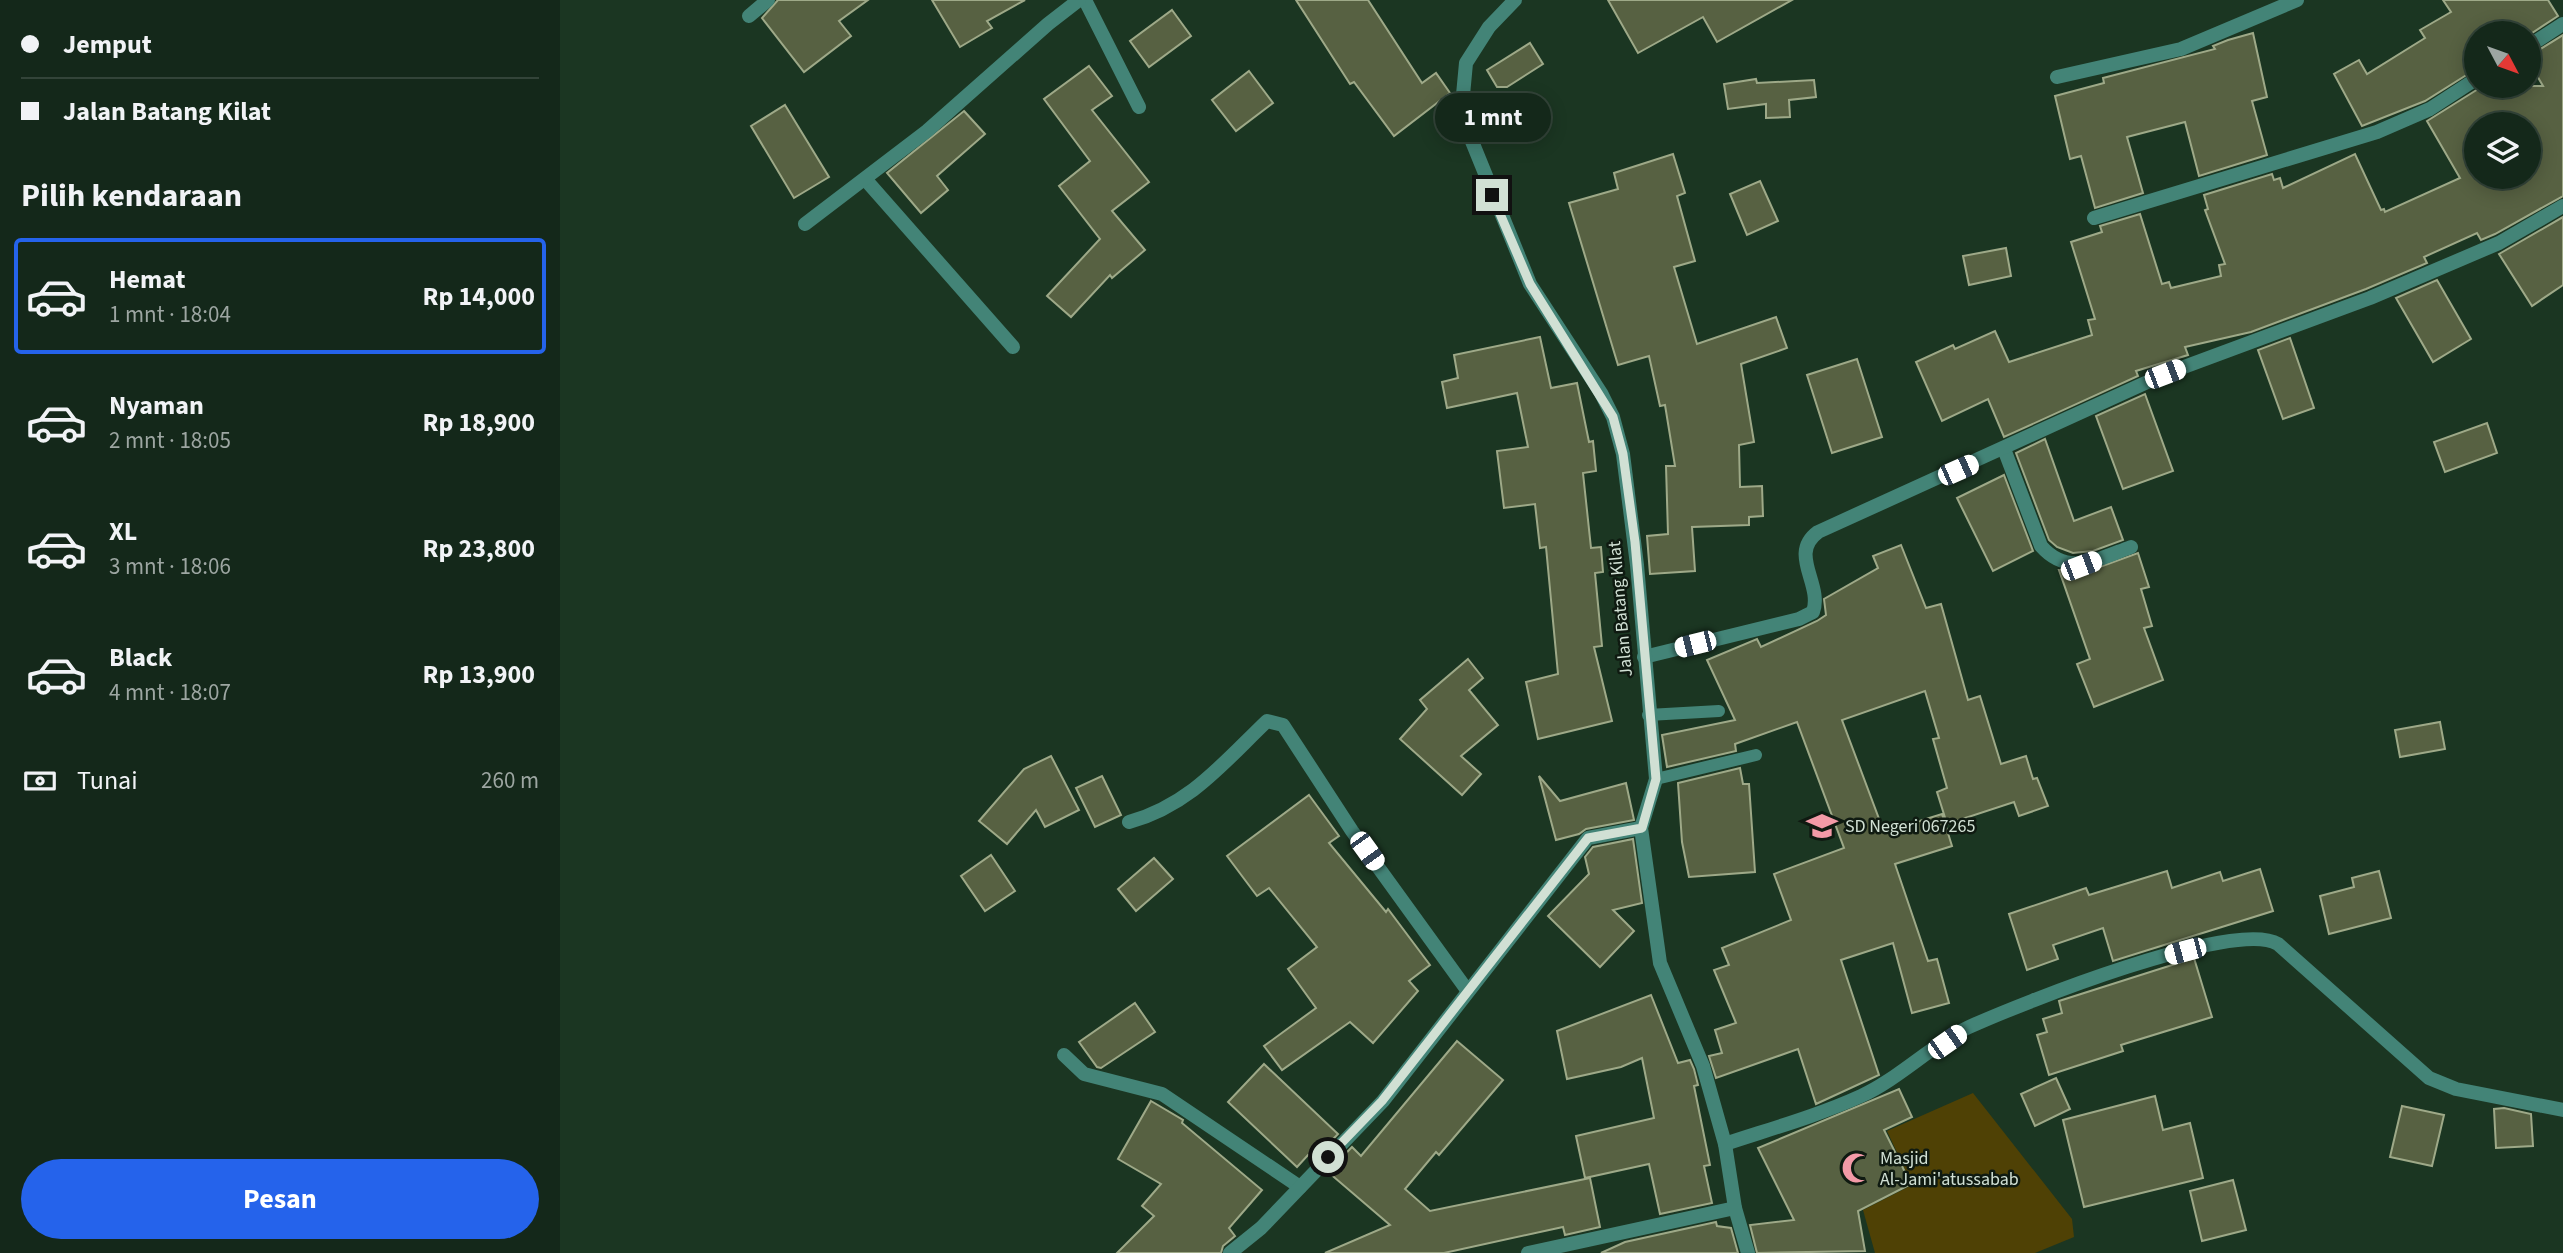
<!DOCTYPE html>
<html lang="id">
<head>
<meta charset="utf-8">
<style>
  :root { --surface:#14281a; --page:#213427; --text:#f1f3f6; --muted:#9da6a2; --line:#334439; --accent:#2563eb }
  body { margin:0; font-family:"Source Sans 3",sans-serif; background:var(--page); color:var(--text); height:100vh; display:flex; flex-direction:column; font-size:26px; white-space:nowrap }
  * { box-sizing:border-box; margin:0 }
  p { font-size:23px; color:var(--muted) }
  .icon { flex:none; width:38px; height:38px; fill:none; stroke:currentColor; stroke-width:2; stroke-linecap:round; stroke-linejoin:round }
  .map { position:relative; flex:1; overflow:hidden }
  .panel { display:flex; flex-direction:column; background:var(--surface); width:560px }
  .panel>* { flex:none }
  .banner { display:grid; align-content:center; height:154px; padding:0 21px; background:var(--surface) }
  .needle { width:46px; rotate:131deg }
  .controls { position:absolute; left:1904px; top:21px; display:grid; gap:14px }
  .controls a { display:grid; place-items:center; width:77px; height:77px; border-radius:50%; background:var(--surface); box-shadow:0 4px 18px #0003,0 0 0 2px var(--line); font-size:35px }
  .end { position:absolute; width:32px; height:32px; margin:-16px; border:9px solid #d1e0d4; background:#111; box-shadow:0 0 0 4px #111 }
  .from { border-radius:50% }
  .bubble { position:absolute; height:49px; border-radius:24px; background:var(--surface); box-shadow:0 4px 18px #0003,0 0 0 2px var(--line); font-size:23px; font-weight:700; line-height:49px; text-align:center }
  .car { position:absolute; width:21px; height:42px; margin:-21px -10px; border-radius:9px; box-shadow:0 0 5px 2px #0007; background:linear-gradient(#fff 24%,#345 0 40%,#fff 0 76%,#345 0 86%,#fff 0) }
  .banner b { display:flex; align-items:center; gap:24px; height:66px; font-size:26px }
  .banner b+b { border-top:2px solid var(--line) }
  .banner i { width:18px; height:18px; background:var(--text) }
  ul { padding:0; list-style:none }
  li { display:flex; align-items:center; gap:21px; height:116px; margin:0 14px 10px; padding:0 7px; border:4px solid transparent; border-radius:7px }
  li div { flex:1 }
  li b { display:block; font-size:26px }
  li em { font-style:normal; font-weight:700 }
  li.current { border-color:var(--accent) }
  li>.icon { width:63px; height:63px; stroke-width:1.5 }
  h2 { padding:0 21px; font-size:32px; line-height:84px }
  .pay { display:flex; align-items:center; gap:18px; height:77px; padding:0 21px; font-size:26px }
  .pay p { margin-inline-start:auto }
  .primary-button { display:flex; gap:14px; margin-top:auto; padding:14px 21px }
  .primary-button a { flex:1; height:80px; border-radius:42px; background:var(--accent); color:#fff; font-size:28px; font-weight:700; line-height:80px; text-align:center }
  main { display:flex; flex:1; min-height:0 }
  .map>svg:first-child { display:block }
  .green { fill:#4f4105 }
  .building { fill:#576142; stroke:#9ea988; stroke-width:2; fill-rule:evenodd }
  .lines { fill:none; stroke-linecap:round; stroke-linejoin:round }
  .service { stroke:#438477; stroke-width:12 }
  .minor { stroke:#438477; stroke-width:14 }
  .tertiary { stroke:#438477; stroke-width:14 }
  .route { stroke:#d1e0d4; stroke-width:9 }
  .labels { text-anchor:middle; stroke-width:5; stroke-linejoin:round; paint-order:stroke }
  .street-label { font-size:18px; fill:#d1e0d4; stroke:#0f1a11 }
  .poi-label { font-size:18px; fill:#d1e0d4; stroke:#0f1a11; text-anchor:start }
</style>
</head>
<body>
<main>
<section class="panel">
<div class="banner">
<b><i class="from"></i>Jemput</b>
<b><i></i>Jalan Batang Kilat</b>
</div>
<h2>Pilih kendaraan</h2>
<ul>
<li class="current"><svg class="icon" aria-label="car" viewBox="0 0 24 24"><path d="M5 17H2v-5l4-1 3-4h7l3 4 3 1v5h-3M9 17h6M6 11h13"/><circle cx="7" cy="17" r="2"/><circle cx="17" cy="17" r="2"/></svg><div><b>Hemat</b><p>1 mnt · 18:04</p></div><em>Rp 14,000</em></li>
<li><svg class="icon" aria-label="car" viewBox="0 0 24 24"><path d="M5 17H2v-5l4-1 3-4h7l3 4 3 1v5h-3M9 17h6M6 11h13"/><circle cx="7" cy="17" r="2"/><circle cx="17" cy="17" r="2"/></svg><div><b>Nyaman</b><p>2 mnt · 18:05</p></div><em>Rp 18,900</em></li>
<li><svg class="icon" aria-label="car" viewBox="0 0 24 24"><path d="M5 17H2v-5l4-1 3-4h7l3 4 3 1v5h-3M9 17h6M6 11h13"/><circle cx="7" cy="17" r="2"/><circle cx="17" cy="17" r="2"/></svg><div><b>XL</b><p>3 mnt · 18:06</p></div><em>Rp 23,800</em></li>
<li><svg class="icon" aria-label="car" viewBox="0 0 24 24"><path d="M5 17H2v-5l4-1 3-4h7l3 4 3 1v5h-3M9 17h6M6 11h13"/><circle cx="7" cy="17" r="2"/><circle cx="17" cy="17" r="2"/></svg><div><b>Black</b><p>4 mnt · 18:07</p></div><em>Rp 13,900</em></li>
</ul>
<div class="pay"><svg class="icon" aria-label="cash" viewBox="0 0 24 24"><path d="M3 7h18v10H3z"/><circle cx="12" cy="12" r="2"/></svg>Tunai<p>260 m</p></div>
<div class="primary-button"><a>Pesan</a></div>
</section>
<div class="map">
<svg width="2003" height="1253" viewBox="0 0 2003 1253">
  <rect width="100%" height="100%" fill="#1b3622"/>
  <polygon class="green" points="1413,1093 1512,1219 1514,1237 1475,1253 1315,1253 1303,1210 1352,1185 1327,1131"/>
  <g class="building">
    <polygon points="218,0 308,0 279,21 291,36 244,72 202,18"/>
    <polygon points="372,0 465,0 427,21 432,28 400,47"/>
    <polygon points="736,0 808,0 862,83 876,73 890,93 834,136 794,82 790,84"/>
    <polygon points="1048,0 1232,0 1157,42 1143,17 1078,53"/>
    <polygon points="1883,0 1988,0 1998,16 1969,35 1916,33 1916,69 1865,101 1802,126 1774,74 1799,60 1807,74 1865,38 1860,30 1891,12"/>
    <polygon points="612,10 631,36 589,67 570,41"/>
    <polygon points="1693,33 1707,97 1692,101 1707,155 1639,176 1625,122 1567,137 1583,193 1535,208 1521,156 1510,159 1495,96 1544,83 1543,78 1655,49 1653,46 1668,40"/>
    <path d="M2003,35v161l-68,38 -14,6 -4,-7 -53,24 3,6 -61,26 -115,43 -66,15 3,8 -52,16 2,5 -134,61 -16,-38 -46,22 -26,-59 37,-17 2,4 40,-18 14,31 83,-27 -4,-15 7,-1 -24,-77 31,-10 -2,-6 40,-12 22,70 7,-2 2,6 50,-12 -2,-11 6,-1 -20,-54 3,-1 -4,-14 68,-21 2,6 6,-2 3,10 72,-34 26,56 3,-1 1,3 75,-34 -33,-57 56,-35h60l-14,-24v-6zM1916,124h53v53h-53z"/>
    <polygon points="970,43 983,64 947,87 937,87 927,70"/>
    <polygon points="529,66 552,96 532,110 589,182 552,211 585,250 552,278 550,275 511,317 487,296 540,239 499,186 530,161 484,99"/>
    <polygon points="689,71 713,103 676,131 652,100"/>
    <polygon points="1196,79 1197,83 1254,80 1256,97 1229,100 1230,117 1206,118 1206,104 1168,109 1164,84"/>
    <polygon points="225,105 269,177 234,198 191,126"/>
    <polygon points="404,111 425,134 377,176 388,190 361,213 327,173"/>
    <polygon points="1113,154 1125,193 1117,196 1135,261 1114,267 1137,344 1216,317 1227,348 1181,364 1194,442 1179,445 1180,487 1202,486 1203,516 1189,517 1189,525 1132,527 1135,571 1090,574 1087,536 1108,534 1106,466 1115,466 1105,405 1100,406 1089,356 1058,365 1009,203 1058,189 1054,173"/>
    <polygon points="1200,181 1218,221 1187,235 1170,194"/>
    <polygon points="2003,217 2003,285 1972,306 1939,254"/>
    <polygon points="1446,248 1451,276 1409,285 1403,256"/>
    <polygon points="1877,280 1911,339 1873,362 1836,298"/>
    <polygon points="980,337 991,388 1017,383 1029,442 1033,441 1036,471 1023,473 1031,548 1041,547 1043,572 1035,573 1042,646 1034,647 1052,721 978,739 966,682 998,674 986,547 980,548 975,504 944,508 937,451 968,447 957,393 887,408 882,382 898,378 894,355"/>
    <polygon points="1730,338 1754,408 1723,419 1698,350"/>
    <polygon points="1297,359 1322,437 1272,453 1247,375"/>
    <polygon points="1585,394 1613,471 1563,489 1536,416"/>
    <polygon points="1927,423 1937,453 1885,472 1874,442"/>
    <polygon points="1485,439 1514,521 1551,507 1563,540 1533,551 1513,553 1497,547 1489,540 1456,453"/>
    <polygon points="1444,475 1473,551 1433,571 1397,498"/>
    <polygon points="1341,545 1366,608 1381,604 1408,700 1420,696 1441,764 1466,756 1473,779 1477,778 1488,806 1459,816 1454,802 1387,824 1377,792 1387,788 1373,739 1379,738 1365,691 1282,720 1324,832 1382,814 1392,846 1335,864 1368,961 1377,959 1389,1003 1352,1013 1333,943 1281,960 1319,1075 1256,1104 1238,1049 1156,1078 1149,1056 1162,1053 1155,1030 1176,1023 1154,970 1169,965 1162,948 1231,920 1214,874 1284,848 1237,722 1175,744 1176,751 1107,767 1102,735 1175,720 1147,660 1197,639 1201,647 1257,621 1266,615 1264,599 1318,568 1313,556"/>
    <polygon points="1578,553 1589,587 1581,589 1592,626 1584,628 1603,680 1534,707 1517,664 1530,659 1499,570 1526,572"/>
    <polygon points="908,659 923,678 909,690 938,725 901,756 921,774 902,795 840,739 867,709 860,700"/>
    <polygon points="1880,722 1885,749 1840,757 1835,730"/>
    <polygon points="491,756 519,810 485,827 476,810 447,844 419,821 464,769"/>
    <polygon points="1180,768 1183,784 1189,784 1195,872 1129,877 1122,842 1118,783"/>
    <polygon points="542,776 561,815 535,827 516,788"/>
    <polygon points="979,776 1000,801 1066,783 1074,820 1026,829 1019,834 996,840"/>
    <polygon points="749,795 779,836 769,843 826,912 828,909 870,965 849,981 858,991 813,1043 790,1022 722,1070 704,1046 756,1008 728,969 757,947 709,888 697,896 667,856"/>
    <polygon points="1073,839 1082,903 1053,910 1074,931 1040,967 988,916 1029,874 1025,857 1033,847"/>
    <polygon points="431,855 455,891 425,911 401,876"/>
    <polygon points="594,858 613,879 576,911 558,889"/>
    <polygon points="1700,869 1713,911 1553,961 1543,928 1493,945 1498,959 1467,970 1449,914 1526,888 1529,895 1607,871 1612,888 1660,872 1663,881"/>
    <polygon points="1819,871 1831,918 1769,934 1760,896 1794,887 1792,878"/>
    <polygon points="1634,958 1652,1017 1561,1045 1563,1051 1489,1075 1477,1035 1487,1032 1483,1019 1502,1013 1499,1001"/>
    <polygon points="1091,995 1118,1063 1130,1060 1134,1069 1138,1085 1134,1086 1150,1165 1144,1166 1152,1203 1100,1214 1089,1164 1025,1178 1016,1136 1094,1118 1082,1058 1061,1067 1007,1079 997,1031"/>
    <polygon points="575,1003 595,1032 541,1068 537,1067 519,1042"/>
    <polygon points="897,1041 943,1080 879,1155 876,1152 845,1189 870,1211 1030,1178 1040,1227 1005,1235 1003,1227 884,1253 765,1253 830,1225 768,1172 792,1147 801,1156"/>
    <polygon points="704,1064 778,1134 754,1159 748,1155 737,1167 668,1102"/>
    <polygon points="1496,1078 1510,1109 1475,1126 1461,1094"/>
    <polygon points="1339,1089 1352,1117 1324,1130 1351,1184 1298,1211 1305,1251 1197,1253 1190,1225 1234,1220 1198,1148"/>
    <polygon points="1595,1096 1603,1130 1630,1123 1643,1178 1524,1207 1503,1120"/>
    <polygon points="591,1101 623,1120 622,1123 702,1190 669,1228 675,1236 663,1246 661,1253 557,1253 594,1216 582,1206 601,1184 558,1159"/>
    <polygon points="1842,1106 1884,1115 1872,1166 1830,1157"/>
    <polygon points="1944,1108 1971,1114 1973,1146 1936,1148 1934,1109"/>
    <polygon points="1673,1180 1686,1230 1642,1241 1630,1191"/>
    <polygon points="1156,1222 1157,1226 1171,1228 1178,1253 1041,1253 1065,1242"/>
  </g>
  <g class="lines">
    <g class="service">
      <polyline points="1088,715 1159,711"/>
      <polyline points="1096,779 1196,755"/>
    </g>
    <g class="minor">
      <polyline points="525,0 579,107"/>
      <polyline points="189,16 208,0"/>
      <polyline points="1969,46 2003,24"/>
      <polyline points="1497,77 1621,49 1737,0"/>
      <polyline points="305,179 453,347"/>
      <polyline points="1534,218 1817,132 1870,109 1916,79"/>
      <polyline points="245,224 367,131 488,24 519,0"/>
      <path d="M1444,449l37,97c27,31 57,13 90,1"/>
      <path d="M1084,657l155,-38 14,-7c10,-28 -25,-58 5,-80l347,-158 205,-76 129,-55 64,-37"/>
      <path d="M569,822c61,-17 94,-59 138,-101l16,4 69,106 115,159"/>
      <polyline points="504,1055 524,1074 602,1094 740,1187"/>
      <path d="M1165,1144c45,-15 92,-28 136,-48 39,-18 70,-51 108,-69 51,-23 265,-109 309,-83l151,134 27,11 107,21"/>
      <polyline points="670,1253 701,1228 823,1101 1028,838 1081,828"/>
      <polyline points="968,1253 1175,1208"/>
    </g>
    <polyline class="tertiary" points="955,0 929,27 906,63 903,95 909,134 970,284 1041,393 1053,417 1063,454 1077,565 1096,779 1081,828 1100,963 1143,1066 1165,1144 1175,1208 1188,1253"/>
  </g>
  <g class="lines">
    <polyline class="route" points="768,1157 822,1101 1028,838 1082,828 1096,779 1075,542 1063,454 1053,417 970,284 932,195"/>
  </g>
  <defs>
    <g id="school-bare" transform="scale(2.415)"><path d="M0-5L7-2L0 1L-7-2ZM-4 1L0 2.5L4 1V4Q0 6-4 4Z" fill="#f39aa7" stroke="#0f1a11" stroke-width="2.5" paint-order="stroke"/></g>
    <g id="mosque-bare" transform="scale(2.415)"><path d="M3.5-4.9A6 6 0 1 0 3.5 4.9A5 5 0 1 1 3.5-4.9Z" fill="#f39aa7" stroke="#0f1a11" stroke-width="2.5" paint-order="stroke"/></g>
  </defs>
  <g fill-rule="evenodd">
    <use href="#school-bare" x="1262" y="826"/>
    <use href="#mosque-bare" x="1297" y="1168"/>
  </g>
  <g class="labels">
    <g class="street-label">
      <text transform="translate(1060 609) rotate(-95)" y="6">Jalan Batang Kilat</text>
    </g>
    <g class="poi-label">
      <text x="1285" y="832">SD Negeri 067265</text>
      <text x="1320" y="1164">Masjid<tspan x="1320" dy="21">Al-Jami'atussabab</tspan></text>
    </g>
  </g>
</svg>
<div class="controls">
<a><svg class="needle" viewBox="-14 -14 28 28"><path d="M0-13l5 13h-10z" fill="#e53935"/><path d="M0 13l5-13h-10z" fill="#9da6a2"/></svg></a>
<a><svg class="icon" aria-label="layers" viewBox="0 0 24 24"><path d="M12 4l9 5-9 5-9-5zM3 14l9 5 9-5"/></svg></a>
</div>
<i class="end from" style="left:768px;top:1157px"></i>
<i class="end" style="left:932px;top:195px"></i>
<div class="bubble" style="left:875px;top:93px;width:116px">1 mnt</div>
<i class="car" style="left:1605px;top:374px;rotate:69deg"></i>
<i class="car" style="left:1398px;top:470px;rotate:66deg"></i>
<i class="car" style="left:1521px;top:566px;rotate:69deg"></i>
<i class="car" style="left:1135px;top:644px;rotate:256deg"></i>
<i class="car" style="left:807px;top:851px;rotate:144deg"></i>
<i class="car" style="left:1625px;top:951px;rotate:255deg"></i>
<i class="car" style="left:1387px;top:1042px;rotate:55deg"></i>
</div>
</main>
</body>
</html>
